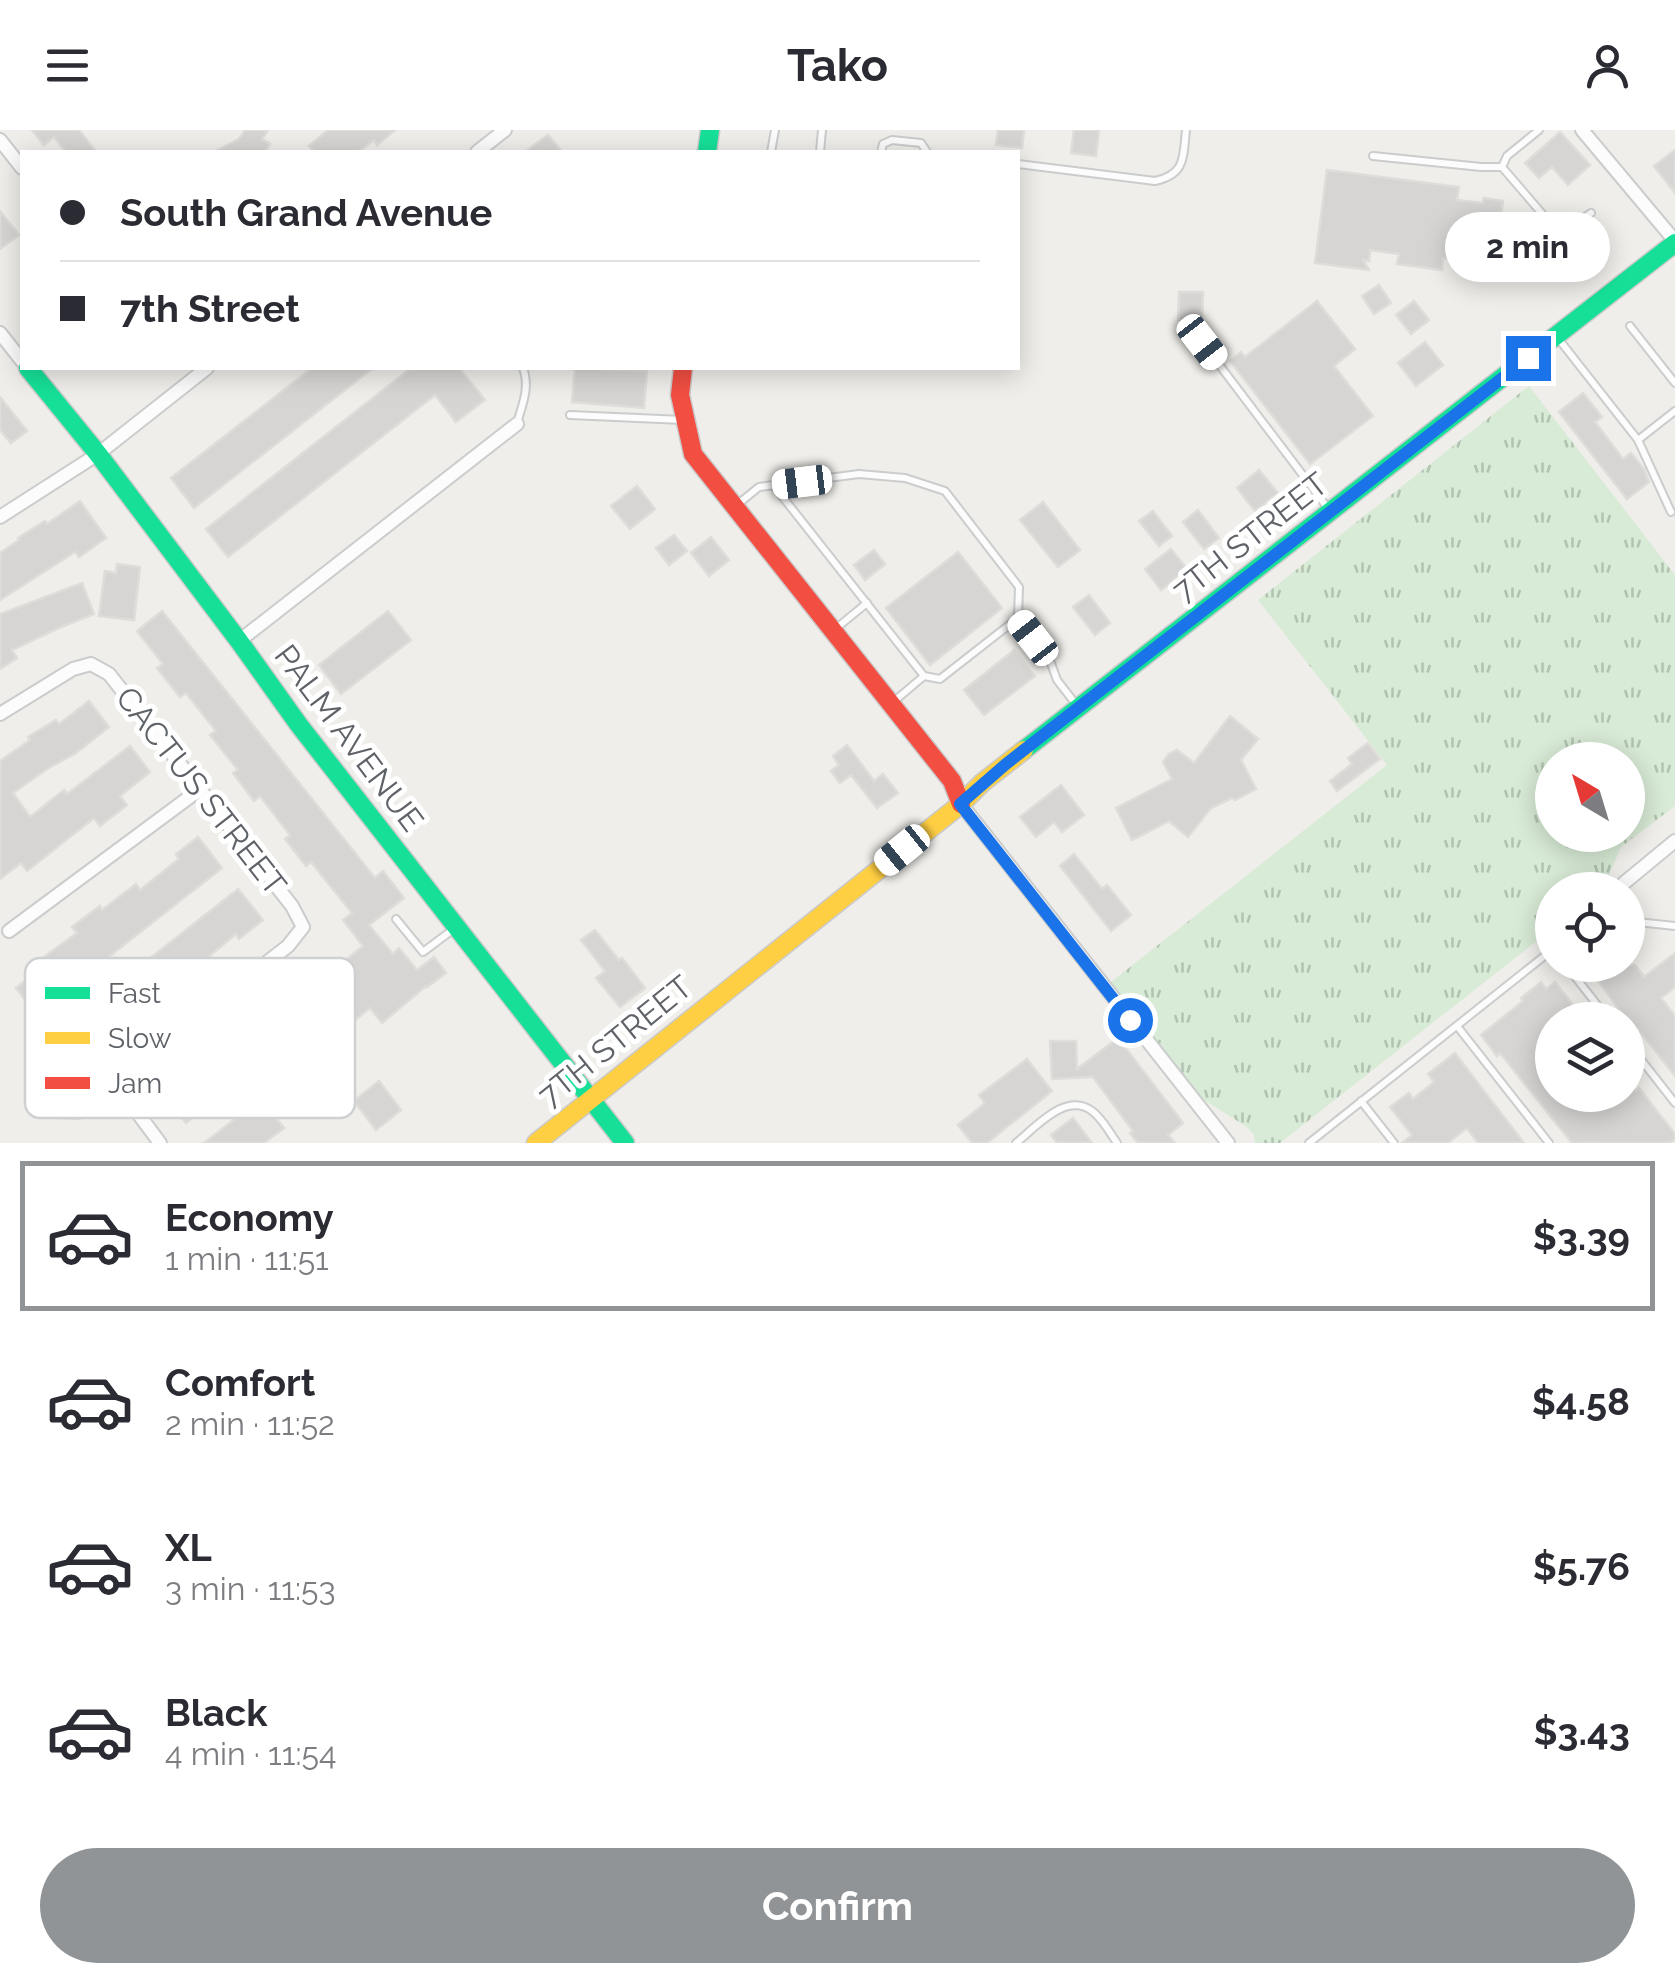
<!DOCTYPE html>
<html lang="en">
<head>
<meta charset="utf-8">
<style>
  :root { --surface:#fff; --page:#f7f7f7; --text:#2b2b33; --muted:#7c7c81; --line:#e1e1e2; --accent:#919496 }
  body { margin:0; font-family:Raleway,sans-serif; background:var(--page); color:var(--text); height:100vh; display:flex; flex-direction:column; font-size:38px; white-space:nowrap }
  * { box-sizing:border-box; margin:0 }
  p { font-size:32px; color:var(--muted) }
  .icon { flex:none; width:55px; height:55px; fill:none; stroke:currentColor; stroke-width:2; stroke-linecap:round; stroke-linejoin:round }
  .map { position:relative; height:1013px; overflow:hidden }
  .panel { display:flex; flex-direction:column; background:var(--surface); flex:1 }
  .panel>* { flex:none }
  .hud { position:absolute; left:20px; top:20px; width:1000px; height:220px; border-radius:0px; box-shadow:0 5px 25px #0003; display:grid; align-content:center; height:220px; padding:0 40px; background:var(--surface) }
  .needle { width:65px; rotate:322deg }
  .tools { position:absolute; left:1535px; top:612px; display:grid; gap:20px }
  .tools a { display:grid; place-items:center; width:110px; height:110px; border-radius:50%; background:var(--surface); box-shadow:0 5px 25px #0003; font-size:50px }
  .end { position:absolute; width:45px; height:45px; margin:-22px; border:12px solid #1a73e8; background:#fff; box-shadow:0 0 0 5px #fff }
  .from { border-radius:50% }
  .bubble { position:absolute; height:70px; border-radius:35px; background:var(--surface); box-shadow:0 5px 25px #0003; font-size:32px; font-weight:700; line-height:70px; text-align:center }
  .car { position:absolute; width:30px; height:60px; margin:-30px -15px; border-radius:12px; box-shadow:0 0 8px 2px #0007; background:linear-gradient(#fff 24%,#345 0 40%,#fff 0 76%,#345 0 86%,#fff 0) }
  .hud b { display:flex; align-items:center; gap:35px; height:95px; font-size:38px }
  .hud b+b { border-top:2px solid var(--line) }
  .hud i { width:25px; height:25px; background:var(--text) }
  ul { padding:18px 0 0; list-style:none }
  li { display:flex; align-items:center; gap:30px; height:150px; margin:0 20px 15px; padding:0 20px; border:5px solid transparent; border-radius:0px }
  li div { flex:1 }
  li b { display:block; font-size:38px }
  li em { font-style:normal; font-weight:700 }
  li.current { border-color:var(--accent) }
  li>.icon { width:90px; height:90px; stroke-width:1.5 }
  .cta { display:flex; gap:20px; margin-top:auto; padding:20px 40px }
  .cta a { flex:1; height:115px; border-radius:60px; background:var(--accent); color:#fff; font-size:40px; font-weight:700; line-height:115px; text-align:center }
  header { display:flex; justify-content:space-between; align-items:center; height:130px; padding:0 40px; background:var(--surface); font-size:45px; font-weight:700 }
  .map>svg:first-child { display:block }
  .grass { fill:url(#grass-tufts); fill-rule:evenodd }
  .building { fill:#d6d5d3; stroke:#deddd9; stroke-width:2.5 }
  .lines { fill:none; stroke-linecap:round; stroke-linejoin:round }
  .lane-casing { stroke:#cbcccc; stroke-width:10 }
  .street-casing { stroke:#cbcccc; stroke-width:16 }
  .fast-casing { stroke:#cacacb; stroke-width:21 }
  .slow-casing { stroke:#cacacb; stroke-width:21 }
  .jam-casing { stroke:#cacacb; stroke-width:21 }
  .lane { stroke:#fdfcfc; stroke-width:6 }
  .street { stroke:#fdfcfc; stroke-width:12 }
  .fast { stroke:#16e098; stroke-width:18 }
  .slow { stroke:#ffcf43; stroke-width:18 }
  .jam { stroke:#f24e42; stroke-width:18 }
  .route { stroke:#1a73e8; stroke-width:12 }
  .labels { text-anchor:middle; stroke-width:10; stroke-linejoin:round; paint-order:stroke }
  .street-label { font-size:32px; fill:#5f6368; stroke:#fff }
  .key { fill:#fff; stroke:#cfd0d2; stroke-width:2.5 }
  .key-label { font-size:28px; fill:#5f6368 }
</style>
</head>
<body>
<header><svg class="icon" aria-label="menu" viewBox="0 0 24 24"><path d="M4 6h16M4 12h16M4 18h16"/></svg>Tako<svg class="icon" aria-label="person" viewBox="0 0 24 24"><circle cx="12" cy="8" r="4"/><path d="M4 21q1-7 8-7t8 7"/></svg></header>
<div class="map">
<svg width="1675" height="1013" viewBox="0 0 1675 1013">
  <defs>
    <pattern id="grass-tufts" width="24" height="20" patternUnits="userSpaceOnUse" patternTransform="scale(2.5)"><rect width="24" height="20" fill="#d8ebd6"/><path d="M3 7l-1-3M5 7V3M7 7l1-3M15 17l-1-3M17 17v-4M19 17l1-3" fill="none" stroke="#b2c2b1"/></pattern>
  </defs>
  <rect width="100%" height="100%" fill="#efeeea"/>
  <path class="grass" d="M1529,256l146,189v231l-54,41 -18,42 -51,1v39l-272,214h-25l-1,-8 -7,-8 -46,-29 -90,-116 276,-217 -129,-165zM1552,630h76v75h-76z"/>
  <g class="building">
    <polygon points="32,0 79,0 96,22 66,22 54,7 44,15"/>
    <polygon points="245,0 268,0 262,9 270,14 265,22 214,22 239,9"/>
    <polygon points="328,0 395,0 377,15 374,10 358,22 314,22 309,16"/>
    <polygon points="998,0 1024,0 1022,18 996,15"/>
    <polygon points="1074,0 1099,0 1096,26 1071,23"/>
    <polygon points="1560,2 1590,35 1568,55 1552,37 1539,48 1525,33"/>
    <polygon points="548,5 562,22 525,22"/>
    <polygon points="1675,20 1675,63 1654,36"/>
    <polygon points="1327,40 1459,57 1457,70 1483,73 1484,68 1503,71 1494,135 1443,128 1442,140 1397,134 1399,124 1370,120 1369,131 1363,130 1369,140 1315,133"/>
    <polygon points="0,81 19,105 0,119"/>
    <polygon points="1379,155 1391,173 1374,184 1362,166"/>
    <polygon points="1179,162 1203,162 1202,191 1178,190"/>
    <polygon points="1317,171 1355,219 1334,236 1373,286 1310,334 1230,231 1241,222 1245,227"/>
    <polygon points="1414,171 1429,190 1411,204 1396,185"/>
    <polygon points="1425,212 1443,235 1416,256 1398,233"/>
    <polygon points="312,238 373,238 194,378 171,348"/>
    <polygon points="411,238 459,238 485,270 456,292 435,265 228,427 206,399"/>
    <polygon points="575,238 647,241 644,278 572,272"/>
    <polygon points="1583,263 1602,287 1595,292 1623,329 1631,323 1644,339 1649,352 1627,369 1559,282"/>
    <polygon points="0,267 27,301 11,313 0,300"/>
    <polygon points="1259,340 1278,363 1255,381 1237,358"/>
    <polygon points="637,356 655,379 630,399 611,376"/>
    <polygon points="80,371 106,408 79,427 75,422 0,470 0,423 19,410 18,408 45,391 47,394"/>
    <polygon points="1043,372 1080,420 1058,437 1020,390"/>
    <polygon points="1198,380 1219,408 1204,419 1183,392"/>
    <polygon points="1153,381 1172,406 1159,416 1139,391"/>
    <polygon points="674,405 687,421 669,435 656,418"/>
    <polygon points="711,407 729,430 709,446 691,423"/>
    <polygon points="1171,419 1187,439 1161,460 1145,439"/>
    <polygon points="874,420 885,434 865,450 854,435"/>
    <polygon points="958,422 1002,478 930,535 886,478"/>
    <polygon points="117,434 140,437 134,490 99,486 105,441 116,443"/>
    <polygon points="82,453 94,484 61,497 12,520 17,528 0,539 0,484"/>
    <polygon points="1089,465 1110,493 1095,505 1073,477"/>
    <polygon points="162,481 375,748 383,741 404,768 369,795 393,824 399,818 417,840 434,827 446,843 427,857 426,856 382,893 370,878 354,891 337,869 353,856 337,837 363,816 343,790 352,783 311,732 306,736 285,709 290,705 260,666 254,671 233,643 238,640 210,605 216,601 186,563 180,567 157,538 163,534 137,501"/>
    <polygon points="388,481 411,510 341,564 319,535"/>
    <polygon points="1014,520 1035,546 984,585 964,560"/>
    <polygon points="89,571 109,597 76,623 47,639 13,663 30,687 64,660 67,664 130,616 150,642 120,666 127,675 100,696 94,688 27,741 21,733 0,749 0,631 30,610 28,607 56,590 59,594"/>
    <polygon points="1230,586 1258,609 1241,630 1256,659 1235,670 1232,668 1211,678 1188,707 1169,691 1132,710 1116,678 1172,649 1163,632 1169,624 1177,620 1194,633"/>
    <polygon points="1368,613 1380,629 1337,661 1330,651 1352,634 1348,628"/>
    <polygon points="847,615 874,651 883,644 898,663 877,678 851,645 840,653 831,641 839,635 833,626"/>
    <polygon points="1061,655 1084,685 1062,702 1054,692 1036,707 1020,687"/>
    <polygon points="198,707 222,738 60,865 61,867 47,878 50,882 41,890 16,858 26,850 28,853 47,838 41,829 77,803 72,797 100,776 102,780 136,754 140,760 179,729 176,724"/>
    <polygon points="1074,724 1102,759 1107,755 1131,785 1111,801 1060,736"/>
    <polygon points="238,759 263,790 239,809 236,804 173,856 171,853 98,911 78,885"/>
    <polygon points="595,800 619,830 622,828 645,858 620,877 596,848 605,841 581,810"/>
    <polygon points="1675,823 1675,857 1661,868 1675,886 1675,946 1638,899 1635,901 1593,844 1604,835 1635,835 1644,847"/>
    <polygon points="1541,852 1546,859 1555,852 1585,890 1552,890 1552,965 1628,965 1628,949 1636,961 1639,958 1675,1004 1675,1009 1670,1013 1572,1013 1500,923 1497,926 1481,905 1523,871 1521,868"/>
    <polygon points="299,856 320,884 260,932 285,927 312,964 277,989 284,998 264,1013 204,1013 234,990 231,987 270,957 252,934 208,973 209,974 186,993 161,961 186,944 220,915"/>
    <polygon points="1118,908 1183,993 1168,1005 1175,1013 1138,1013 1130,1003 1133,1001 1093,947 1052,949 1050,911 1076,911 1077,939"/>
    <polygon points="77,914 79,954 81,955 80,989 35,987 36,945 34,945 32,916"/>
    <polygon points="1455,923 1494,974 1524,1013 1478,1013 1467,998 1448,1013 1402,1013 1412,1005 1390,977 1409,963 1413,969 1434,952 1428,944"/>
    <polygon points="1027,929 1052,961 987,1013 972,1013 958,995 985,973 979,965"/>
    <polygon points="379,951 401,980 376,1000 354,971"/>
    <polygon points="1073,988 1092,1013 1057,1013 1051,1005"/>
  </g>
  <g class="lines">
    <g class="lane-casing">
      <g id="lane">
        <polyline points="1539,0 1507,26 1502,37 1557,101 1568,98 1591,83"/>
        <polyline points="771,22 775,0"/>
        <polyline points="820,22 822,0"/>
        <polyline points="881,22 883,14 892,10 921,13 927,22"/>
        <polyline points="1373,26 1481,37 1502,37"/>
        <path d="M1018,34l137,17c31,-7 28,-24 31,-51"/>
        <polyline points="1630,196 1675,253"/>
        <polyline points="1557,207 1638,310 1675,281"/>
        <polyline points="1202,212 1330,381"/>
        <polyline points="570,285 683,290"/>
        <path d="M517,293c6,-20 13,-36 6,-55"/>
        <polyline points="1638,310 1671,382"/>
        <polyline points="774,356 924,546 940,549 1018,488"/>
        <polyline points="738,374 759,357 859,344 905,348 945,361 1019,457 1018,488 1049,528 1057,550 1078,577"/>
        <polyline points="834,500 867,473"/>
        <polyline points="892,573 924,546"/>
        <polyline points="1628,777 1629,791"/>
        <polyline points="396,789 423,822 455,798"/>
        <polyline points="1628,791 1675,796"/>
        <polyline points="1566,835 1609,890"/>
        <polyline points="1457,896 1549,1013"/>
        <polyline points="1628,913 1675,973"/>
        <polyline points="1361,971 1394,1013"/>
        <path d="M1016,1013c19,-15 50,-52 76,-32 10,7 18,22 25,32"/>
        <polyline points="1309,1013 1552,820"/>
      </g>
    </g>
    <g class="street-casing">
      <g id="street">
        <polyline points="1582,0 1675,111"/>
        <polyline points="0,10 22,38"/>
        <polyline points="477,22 505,0"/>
        <polyline points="0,203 22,231"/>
        <polyline points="0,387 98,324 207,238"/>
        <polyline points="239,511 517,294"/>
        <polyline points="0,584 73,539 91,534 109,544 292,776 303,797 288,816 131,938 123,953 128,970 160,1013"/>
        <polyline points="961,674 1228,1013"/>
        <polyline points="1624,753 1675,711"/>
        <polyline points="9,801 199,660"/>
      </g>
    </g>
    <g class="fast-casing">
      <g id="fast">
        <polyline points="707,22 710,0"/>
        <polyline points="28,238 98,324 239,511 299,595 625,1013"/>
        <polyline points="1024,620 1675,113"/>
      </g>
    </g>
    <g class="slow-casing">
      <polyline id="slow" points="536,1013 961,674 982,653 1024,620"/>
    </g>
    <g class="jam-casing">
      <polyline id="jam" points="683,238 680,265 693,324 952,651 961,674"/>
    </g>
    <use href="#lane" class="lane"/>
    <use href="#street" class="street"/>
    <use href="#fast" class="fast"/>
    <use href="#slow" class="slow"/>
    <use href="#jam" class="jam"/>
  </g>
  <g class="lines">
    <polyline class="route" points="1130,890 960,674 1006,634 1528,228"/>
  </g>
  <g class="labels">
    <g class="street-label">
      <text transform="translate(1250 407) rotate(-38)" y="11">7TH STREET</text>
      <text transform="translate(349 608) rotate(53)" y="11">PALM AVENUE</text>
      <text transform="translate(201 661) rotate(52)" y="11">CACTUS STREET</text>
      <text transform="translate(615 911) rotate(-39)" y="11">7TH STREET</text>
    </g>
  </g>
  <rect x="25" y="828" width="330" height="160" rx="15" class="key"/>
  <rect x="45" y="857" width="45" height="12" fill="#16e098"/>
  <rect x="45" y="902" width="45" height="12" fill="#ffcf43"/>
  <rect x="45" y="947" width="45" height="12" fill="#f24e42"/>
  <g class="key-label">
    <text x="108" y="873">Fast</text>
    <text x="108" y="918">Slow</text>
    <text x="108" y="963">Jam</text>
  </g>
</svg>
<div class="tools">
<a><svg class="needle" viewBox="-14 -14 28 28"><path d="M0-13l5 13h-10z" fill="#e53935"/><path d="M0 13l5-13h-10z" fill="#7c7c81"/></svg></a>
<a><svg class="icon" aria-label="locate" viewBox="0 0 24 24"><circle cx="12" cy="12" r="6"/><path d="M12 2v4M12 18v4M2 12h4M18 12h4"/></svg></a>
<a><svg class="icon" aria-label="layers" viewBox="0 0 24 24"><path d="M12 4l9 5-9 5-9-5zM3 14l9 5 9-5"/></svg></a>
</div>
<i class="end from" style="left:1130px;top:890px"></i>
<i class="end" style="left:1528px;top:228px"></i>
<div class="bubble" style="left:1445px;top:82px;width:165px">2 min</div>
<i class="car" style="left:1202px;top:212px;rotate:142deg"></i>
<i class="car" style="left:802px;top:352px;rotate:263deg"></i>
<i class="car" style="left:1033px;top:508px;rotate:322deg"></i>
<i class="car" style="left:902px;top:720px;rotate:231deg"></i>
<div class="hud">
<b><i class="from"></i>South Grand Avenue</b>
<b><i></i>7th Street</b>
</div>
</div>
<section class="panel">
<ul>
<li class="current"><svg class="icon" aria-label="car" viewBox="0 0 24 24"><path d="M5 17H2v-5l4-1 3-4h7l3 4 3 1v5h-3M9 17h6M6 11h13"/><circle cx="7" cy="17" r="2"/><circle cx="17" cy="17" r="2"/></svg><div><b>Economy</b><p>1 min · 11:51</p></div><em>$3.39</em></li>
<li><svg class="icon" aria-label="car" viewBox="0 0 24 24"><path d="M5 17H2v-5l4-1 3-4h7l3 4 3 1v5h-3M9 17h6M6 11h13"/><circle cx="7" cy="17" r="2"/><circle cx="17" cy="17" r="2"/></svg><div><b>Comfort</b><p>2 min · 11:52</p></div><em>$4.58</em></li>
<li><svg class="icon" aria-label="car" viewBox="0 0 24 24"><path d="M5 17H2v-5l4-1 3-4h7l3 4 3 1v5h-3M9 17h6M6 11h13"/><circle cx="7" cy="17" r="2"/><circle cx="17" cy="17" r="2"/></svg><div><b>XL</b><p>3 min · 11:53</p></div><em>$5.76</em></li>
<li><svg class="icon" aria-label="car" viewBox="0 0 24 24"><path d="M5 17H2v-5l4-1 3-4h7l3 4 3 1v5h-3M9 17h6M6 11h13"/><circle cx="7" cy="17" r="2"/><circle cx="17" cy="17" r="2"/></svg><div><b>Black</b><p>4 min · 11:54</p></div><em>$3.43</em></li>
</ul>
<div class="cta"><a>Confirm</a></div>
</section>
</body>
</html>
